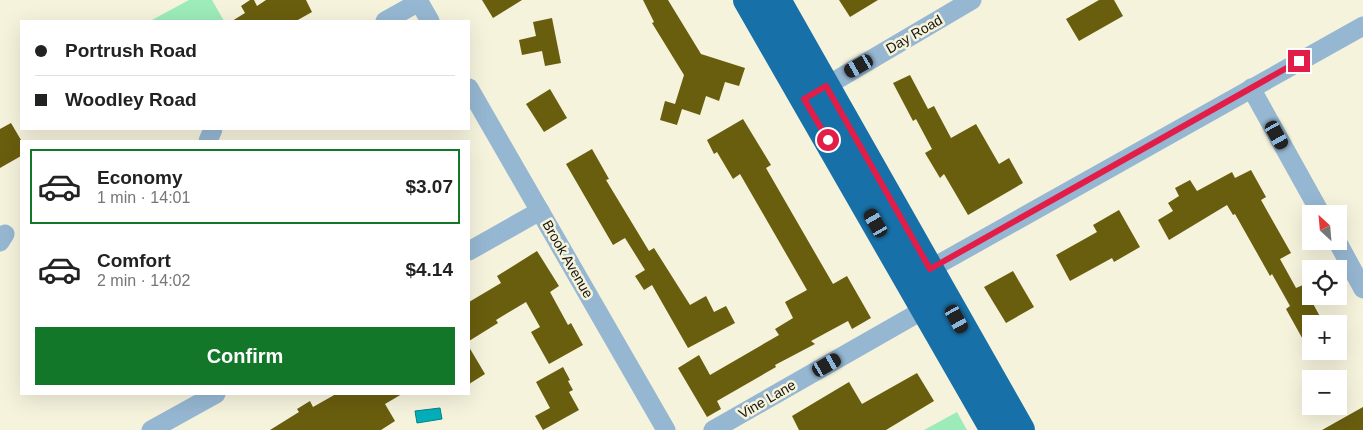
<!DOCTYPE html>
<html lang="en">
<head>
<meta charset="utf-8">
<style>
  :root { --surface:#fff; --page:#f2f2f2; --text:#222; --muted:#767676; --line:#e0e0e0; --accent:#127729 }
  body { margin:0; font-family:Arial,sans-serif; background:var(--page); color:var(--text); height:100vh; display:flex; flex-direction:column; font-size:19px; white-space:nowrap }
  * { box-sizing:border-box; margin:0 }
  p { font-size:16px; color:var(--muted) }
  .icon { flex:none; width:28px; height:28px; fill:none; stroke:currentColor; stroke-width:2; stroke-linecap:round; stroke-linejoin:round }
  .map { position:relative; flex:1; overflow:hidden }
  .details { position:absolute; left:20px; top:140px; width:450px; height:255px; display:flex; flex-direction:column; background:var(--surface); border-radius:0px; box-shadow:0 5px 20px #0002 }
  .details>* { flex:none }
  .banner { position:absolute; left:20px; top:20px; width:450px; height:110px; border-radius:0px; box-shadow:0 5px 20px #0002; display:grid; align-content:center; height:110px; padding:0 15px; background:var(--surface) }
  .needle { width:32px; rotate:334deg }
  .tools { position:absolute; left:1302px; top:205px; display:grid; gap:10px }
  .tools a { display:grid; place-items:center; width:45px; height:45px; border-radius:0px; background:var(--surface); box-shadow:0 5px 20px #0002; font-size:25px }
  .end { position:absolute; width:22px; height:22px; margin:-11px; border:6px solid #e11d48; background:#fff; box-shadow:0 0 0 2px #fff }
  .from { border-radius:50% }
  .car { position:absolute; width:15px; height:30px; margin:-15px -8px; border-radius:6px; box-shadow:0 0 4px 1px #0007; background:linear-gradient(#222 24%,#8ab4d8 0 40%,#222 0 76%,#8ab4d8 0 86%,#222 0) }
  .banner b { display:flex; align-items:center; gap:18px; height:48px; font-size:19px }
  .banner b+b { border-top:1px solid var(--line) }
  .banner i { width:12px; height:12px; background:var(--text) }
  ul { padding:9px 0 0; list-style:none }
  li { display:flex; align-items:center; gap:15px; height:75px; margin:0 10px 8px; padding:0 5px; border:2px solid transparent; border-radius:0px }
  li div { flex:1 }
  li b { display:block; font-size:19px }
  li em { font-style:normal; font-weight:600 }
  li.selected { border-color:var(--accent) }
  li>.icon { width:45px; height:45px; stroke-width:1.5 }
  .cta { display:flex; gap:10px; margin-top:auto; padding:10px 15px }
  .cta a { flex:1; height:58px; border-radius:0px; background:var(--accent); color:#fff; font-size:20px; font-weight:600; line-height:58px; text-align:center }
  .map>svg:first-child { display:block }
  .green { fill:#9cebb9 }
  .water { fill:#03afbb; stroke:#088086 }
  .building { fill:#695d0e }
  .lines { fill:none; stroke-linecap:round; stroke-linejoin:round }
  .minor { stroke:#96b7d2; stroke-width:19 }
  .highway { stroke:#1870a8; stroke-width:28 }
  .route { stroke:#e11d48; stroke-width:6 }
  .labels { text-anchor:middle; stroke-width:5; stroke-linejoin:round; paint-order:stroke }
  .street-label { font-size:14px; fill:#15140c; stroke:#f6f3dd }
</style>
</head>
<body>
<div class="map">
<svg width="1363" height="430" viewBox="0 0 1363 430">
  <rect width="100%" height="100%" fill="#f6f3dd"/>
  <g class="green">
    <polygon points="189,0 212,0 224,21 150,21"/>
    <polygon points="957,412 967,430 924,430"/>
  </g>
  <polygon class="water" points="440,408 442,419 417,423 415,411"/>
  <g class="building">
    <polygon points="250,0 254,0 257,6 266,0 306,0 312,12 296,21 232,21 245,13 241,6"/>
    <polygon points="482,0 522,0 493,18"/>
    <polygon points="643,0 668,0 701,54 745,68 739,86 725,82 719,101 706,96 700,115 682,109 677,125 660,120 665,101 675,104 684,75 652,23 654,22"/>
    <polygon points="839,0 878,0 850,17"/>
    <polygon points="1099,0 1114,0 1123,16 1079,41 1066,19"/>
    <polygon points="552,18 561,63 545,66 542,51 522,55 519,40 536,36 533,22"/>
    <polygon points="910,75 928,109 934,106 951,138 976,124 999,164 1009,158 1023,183 968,215 944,174 940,178 925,153 932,149 916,119 913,121 893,83"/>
    <polygon points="550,89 567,118 544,132 526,104"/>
    <polygon points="743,119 771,165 766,168 833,284 847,276 871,318 852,329 848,321 811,341 815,344 775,365 776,367 717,401 721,409 707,417 678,368 699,355 710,375 779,335 775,329 793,318 785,302 807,290 740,174 733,179 717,152 714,154 707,140"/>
    <polygon points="11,123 21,140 21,156 0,168 0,129"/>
    <polygon points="592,149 609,179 606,180 649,251 654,248 690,305 706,296 714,312 726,306 735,323 688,348 652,285 644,290 635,276 645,270 625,238 613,245 566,164"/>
    <polygon points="1251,170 1266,197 1261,200 1291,253 1280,259 1296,288 1303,285 1324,324 1311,324 1311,354 1286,309 1290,306 1272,274 1270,276 1235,214 1233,215 1227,205 1169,240 1158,220 1173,211 1168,203 1179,196 1175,188 1190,180 1197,191 1232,172 1235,178"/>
    <polygon points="1119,210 1140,247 1114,262 1112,258 1070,281 1056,255 1097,232 1093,225"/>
    <polygon points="537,251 559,286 550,292 568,325 571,323 583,345 549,364 531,332 540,327 526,302 496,320 498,323 469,341 469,302 501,283 497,276"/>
    <polygon points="1013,271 1034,307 1006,323 984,287"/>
    <polygon points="469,347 485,374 469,384"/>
    <polygon points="563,367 570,380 568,381 573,390 569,392 579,410 543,430 535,416 550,408 536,382"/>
    <polygon points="917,373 934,401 886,430 799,430 792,416 849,382 862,404"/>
    <polygon points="336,394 402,394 385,404 395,421 381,430 270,430 299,412 297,409 310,401 313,407"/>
    <polygon points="1363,407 1363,430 1322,430"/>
  </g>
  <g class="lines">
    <g class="minor">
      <polyline points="418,0 430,21"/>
      <polyline points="385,21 419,2"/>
      <polyline points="469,88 666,430"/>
      <polyline points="1251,88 1321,214"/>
      <polyline points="816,92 972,0"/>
      <polyline points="208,141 213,129"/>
      <polyline points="1337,241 1363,289"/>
      <polyline points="0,242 5,234"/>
      <polyline points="469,251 540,211"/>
      <polyline points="930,269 1363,26"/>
      <polyline points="151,430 216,394"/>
      <polyline points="713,430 925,309"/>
    </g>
    <g class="highway">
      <polyline points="747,0 994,430"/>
      <polyline points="777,0 1021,430"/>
    </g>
  </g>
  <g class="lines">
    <polyline class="route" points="828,140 804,99 826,86 930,269 1299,61"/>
  </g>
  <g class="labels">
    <g class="street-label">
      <text transform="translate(914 34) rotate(-30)" y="5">Day Road</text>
      <text transform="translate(568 259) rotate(60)" y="5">Brook Avenue</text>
      <text transform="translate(767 399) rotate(-30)" y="5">Vine Lane</text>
    </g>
  </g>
</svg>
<div class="tools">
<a><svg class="needle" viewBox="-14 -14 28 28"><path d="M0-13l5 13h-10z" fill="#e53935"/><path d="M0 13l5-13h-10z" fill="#767676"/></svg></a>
<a><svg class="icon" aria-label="locate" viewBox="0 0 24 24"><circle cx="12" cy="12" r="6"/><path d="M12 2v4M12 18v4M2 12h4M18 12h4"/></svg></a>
<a>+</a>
<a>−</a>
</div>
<i class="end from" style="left:828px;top:140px"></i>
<i class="end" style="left:1299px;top:61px"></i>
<i class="car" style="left:859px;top:66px;rotate:240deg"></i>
<i class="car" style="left:1277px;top:135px;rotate:151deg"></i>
<i class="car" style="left:876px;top:223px;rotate:330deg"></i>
<i class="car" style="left:957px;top:319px;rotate:151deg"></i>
<i class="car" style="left:827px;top:365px;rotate:60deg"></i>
<div class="banner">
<b><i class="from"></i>Portrush Road</b>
<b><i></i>Woodley Road</b>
</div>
<section class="details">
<ul>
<li class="selected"><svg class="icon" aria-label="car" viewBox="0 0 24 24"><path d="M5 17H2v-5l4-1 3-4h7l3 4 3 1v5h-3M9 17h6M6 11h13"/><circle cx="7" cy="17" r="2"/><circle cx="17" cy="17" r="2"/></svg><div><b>Economy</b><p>1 min · 14:01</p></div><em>$3.07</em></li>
<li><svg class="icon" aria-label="car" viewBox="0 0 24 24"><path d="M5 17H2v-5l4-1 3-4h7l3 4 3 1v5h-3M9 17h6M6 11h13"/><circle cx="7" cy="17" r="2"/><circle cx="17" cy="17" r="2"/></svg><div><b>Comfort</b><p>2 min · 14:02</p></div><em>$4.14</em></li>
</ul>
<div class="cta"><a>Confirm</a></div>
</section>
</div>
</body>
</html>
